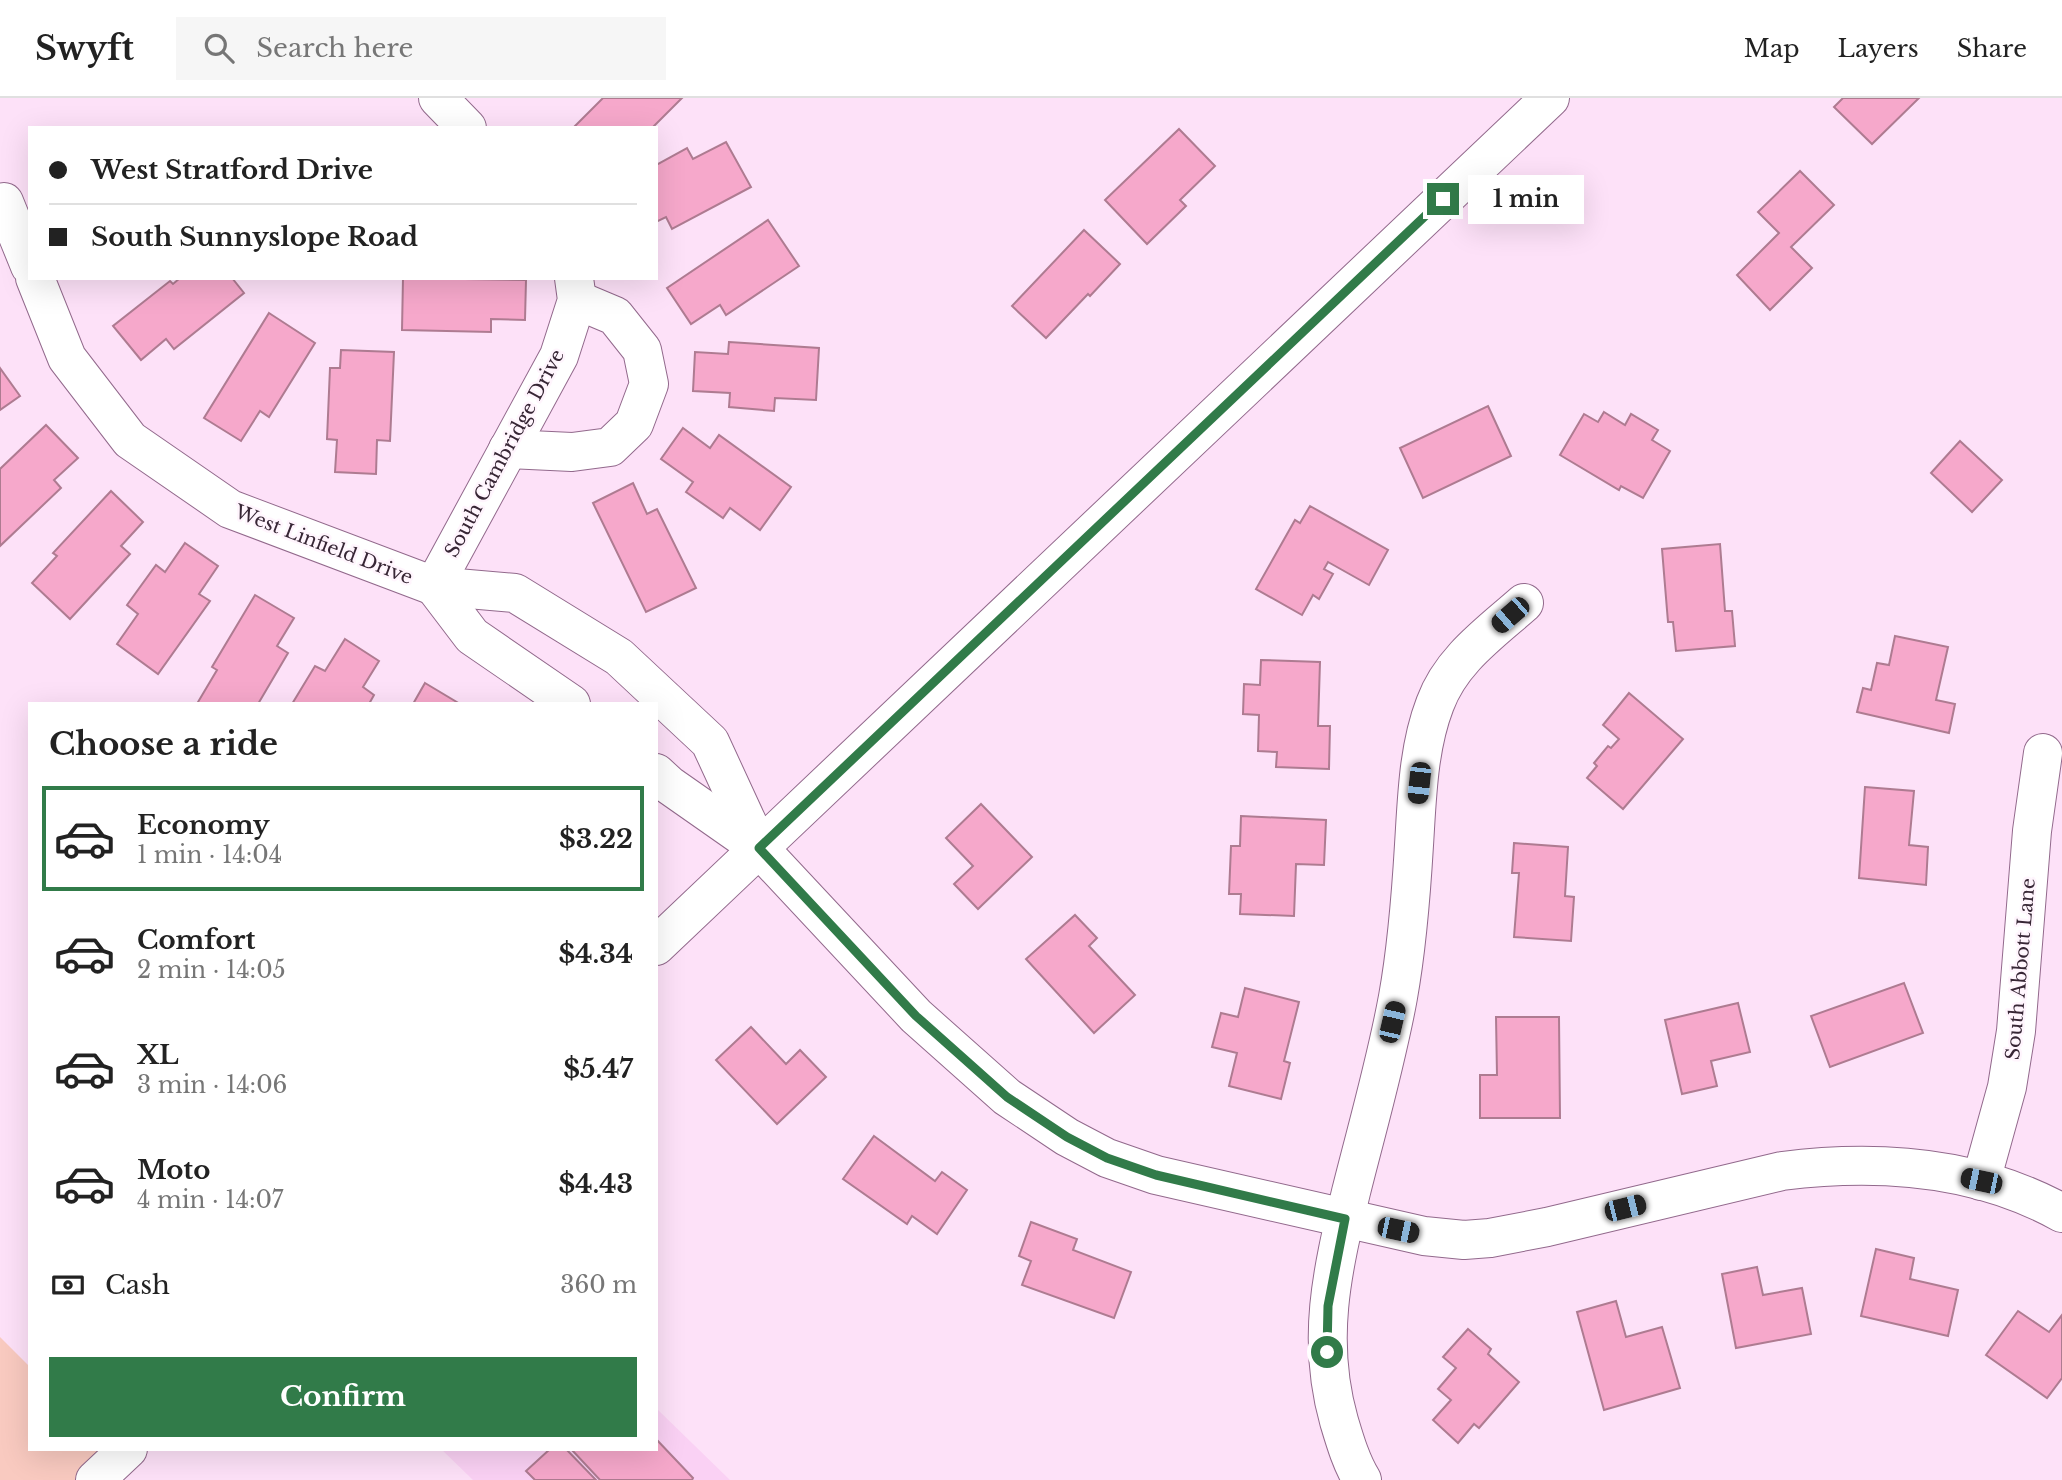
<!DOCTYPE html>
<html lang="en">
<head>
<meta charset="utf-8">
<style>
  :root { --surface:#fff; --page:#f6f6f6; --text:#222; --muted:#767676; --line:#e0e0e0; --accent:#317b49 }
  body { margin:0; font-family:"Libre Baskerville",serif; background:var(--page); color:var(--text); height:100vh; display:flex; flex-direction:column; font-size:26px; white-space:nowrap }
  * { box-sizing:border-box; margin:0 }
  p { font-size:23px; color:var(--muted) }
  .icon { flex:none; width:38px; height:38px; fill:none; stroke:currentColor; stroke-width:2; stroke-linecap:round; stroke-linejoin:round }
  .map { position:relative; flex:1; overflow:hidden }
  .drawer { position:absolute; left:28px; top:604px; width:630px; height:749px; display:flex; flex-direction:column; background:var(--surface); border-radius:0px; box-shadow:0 7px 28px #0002 }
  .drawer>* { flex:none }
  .top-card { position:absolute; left:28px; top:28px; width:630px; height:154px; border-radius:0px; box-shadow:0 7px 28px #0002; display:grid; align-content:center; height:154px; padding:0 21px; background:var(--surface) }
  .end { position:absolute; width:32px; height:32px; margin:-16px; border:9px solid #317b49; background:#fff; box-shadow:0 0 0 4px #fff }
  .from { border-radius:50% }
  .bubble { position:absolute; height:49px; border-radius:0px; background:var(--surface); box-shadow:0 7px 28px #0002; font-size:23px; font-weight:700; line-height:49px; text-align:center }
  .car { position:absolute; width:21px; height:42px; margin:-21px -10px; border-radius:9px; box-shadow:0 0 5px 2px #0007; background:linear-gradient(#222 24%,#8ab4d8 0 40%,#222 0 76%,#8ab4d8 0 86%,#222 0) }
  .top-card b { display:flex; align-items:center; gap:24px; height:66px; font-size:26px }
  .top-card b+b { border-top:2px solid var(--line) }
  .top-card i { width:18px; height:18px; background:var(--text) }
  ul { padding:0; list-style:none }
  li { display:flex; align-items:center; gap:21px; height:105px; margin:0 14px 10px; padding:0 7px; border:4px solid transparent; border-radius:0px }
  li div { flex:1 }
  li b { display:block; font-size:26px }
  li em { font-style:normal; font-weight:700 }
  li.selected { border-color:var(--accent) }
  li>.icon { width:63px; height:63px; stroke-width:1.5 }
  h2 { padding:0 21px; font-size:32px; line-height:84px }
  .pay { display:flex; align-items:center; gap:18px; height:77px; padding:0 21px; font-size:26px }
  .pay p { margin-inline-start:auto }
  .cta { display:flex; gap:14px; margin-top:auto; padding:14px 21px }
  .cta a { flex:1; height:80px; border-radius:0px; background:var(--accent); color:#fff; font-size:28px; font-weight:700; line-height:80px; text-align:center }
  header { display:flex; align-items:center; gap:42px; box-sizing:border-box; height:98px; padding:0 35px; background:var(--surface); border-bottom:2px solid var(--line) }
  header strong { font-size:33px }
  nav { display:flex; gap:38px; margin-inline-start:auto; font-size:24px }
  .search { width:490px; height:63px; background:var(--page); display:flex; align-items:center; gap:18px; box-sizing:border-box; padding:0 24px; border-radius:0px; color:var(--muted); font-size:26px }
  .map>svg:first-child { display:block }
  .built { fill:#fad1f4 }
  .green { fill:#f9cac0 }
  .building { fill:#f6a8cb; stroke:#ae7b91; stroke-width:2 }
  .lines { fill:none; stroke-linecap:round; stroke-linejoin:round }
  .minor-casing { stroke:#92698c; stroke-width:40 }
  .minor { stroke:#fff; stroke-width:38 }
  .route { stroke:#317b49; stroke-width:9 }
  .labels { text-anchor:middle; stroke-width:5; stroke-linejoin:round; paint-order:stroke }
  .street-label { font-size:19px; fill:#372635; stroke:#fff5fd }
</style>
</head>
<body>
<header>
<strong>Swyft</strong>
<div class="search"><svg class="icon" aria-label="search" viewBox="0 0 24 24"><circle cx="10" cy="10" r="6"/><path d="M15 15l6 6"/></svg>Search here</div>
<nav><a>Map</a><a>Layers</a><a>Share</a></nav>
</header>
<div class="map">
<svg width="2062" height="1382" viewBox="0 0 2062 1382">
  <rect width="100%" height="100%" fill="#fde1f8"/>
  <polygon class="built" points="656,1310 730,1382 473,1382 441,1351 656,1351"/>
  <polygon class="green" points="0,1239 30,1269 30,1351 112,1351 95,1382 0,1382"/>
  <g class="building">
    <polygon points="603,0 682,0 652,30 573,30"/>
    <polygon points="1843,0 1919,0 1872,46 1834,9"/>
    <polygon points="1179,31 1215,68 1180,102 1186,108 1147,146 1105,102"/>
    <polygon points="726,44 751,89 672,131 666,119 656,124 656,67 687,50 693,61"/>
    <polygon points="1800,73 1834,107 1791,149 1812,170 1770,212 1737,177 1779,135 1758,114"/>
    <polygon points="768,122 799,168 726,217 720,207 691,226 667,190"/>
    <polygon points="1084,132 1120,166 1090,198 1088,196 1046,240 1012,208"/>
    <polygon points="180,180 232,180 244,195 174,251 166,241 141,262 113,228 170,183 173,186"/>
    <polygon points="403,180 526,182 525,222 491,221 491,234 402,232"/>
    <polygon points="269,215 315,245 269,319 260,313 241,343 204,320"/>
    <polygon points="729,244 819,250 816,302 775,300 774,313 729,309 730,295 693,293 695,254 728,256"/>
    <polygon points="341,252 394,254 390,343 377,342 376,376 335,374 337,342 327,341 330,270 340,270"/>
    <polygon points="0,270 20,298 0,312"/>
    <polygon points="1488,308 1511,358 1423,400 1400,350"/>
    <polygon points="1604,314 1625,327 1631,316 1658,332 1652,342 1670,353 1643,400 1621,388 1619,392 1560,357 1584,316 1598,324"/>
    <polygon points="46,327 78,360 54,382 61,390 0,448 0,371"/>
    <polygon points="683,330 710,350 719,337 791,389 760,432 730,410 723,420 686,394 693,384 661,361"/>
    <polygon points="1960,343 2002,382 1972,414 1931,375"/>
    <polygon points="633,385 647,416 657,411 696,490 646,514 593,405"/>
    <polygon points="111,393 143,424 121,448 130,456 70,521 32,485 57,458 53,455"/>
    <polygon points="1310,408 1388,452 1369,487 1328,464 1324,471 1333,476 1319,501 1313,497 1302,517 1256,491 1295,422 1300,425"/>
    <polygon points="185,445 218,468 199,496 210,503 158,576 117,546 138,516 127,507 156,467 165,474"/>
    <polygon points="1720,446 1725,513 1732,513 1735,548 1676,553 1673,524 1668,524 1662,451"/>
    <polygon points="255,497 294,520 277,548 288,555 258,606 200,606 198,604 217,572 212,569"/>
    <polygon points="1895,538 1948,549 1936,602 1955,606 1949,635 1857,614 1863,590 1871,592 1877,565 1889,567"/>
    <polygon points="345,541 379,563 363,589 374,597 369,606 292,606 315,568 325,573"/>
    <polygon points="1261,562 1320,564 1318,628 1330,628 1329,671 1276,669 1277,654 1258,653 1259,617 1243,616 1244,586 1260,587"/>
    <polygon points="425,585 460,606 413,606"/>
    <polygon points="1629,595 1683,641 1623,711 1587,680 1597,668 1594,665 1608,648 1611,650 1619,641 1603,627"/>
    <polygon points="1865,689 1914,693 1909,747 1928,749 1926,787 1859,780"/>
    <polygon points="981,706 1032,759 978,811 954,786 973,768 946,740"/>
    <polygon points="1241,718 1326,722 1324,767 1296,766 1294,818 1240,816 1241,796 1229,796 1231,748 1240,748"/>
    <polygon points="1514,745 1568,749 1565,798 1574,799 1571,843 1514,839 1519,775 1512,775"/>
    <polygon points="1075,817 1097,840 1089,848 1135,897 1094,935 1026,861"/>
    <polygon points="1904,885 1923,935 1830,969 1811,918"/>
    <polygon points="1245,890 1299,904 1284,963 1290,965 1281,1001 1229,988 1237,955 1212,949 1221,915 1238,919"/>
    <polygon points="1738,905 1750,954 1711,963 1717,988 1682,996 1665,922"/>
    <polygon points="1496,919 1559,919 1560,1020 1480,1020 1480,977 1497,977"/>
    <polygon points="751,929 786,966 800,952 826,979 777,1026 716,962"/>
    <polygon points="874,1038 935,1083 942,1074 967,1092 937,1136 912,1118 907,1126 843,1081"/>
    <polygon points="1031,1124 1077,1141 1073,1152 1131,1174 1114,1220 1022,1187 1031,1163 1019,1158"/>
    <polygon points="1876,1151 1914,1160 1910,1181 1958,1192 1948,1238 1861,1218"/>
    <polygon points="1757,1169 1763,1197 1802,1190 1811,1236 1736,1250 1722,1176"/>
    <polygon points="1616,1203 1626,1239 1662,1229 1680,1290 1604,1312 1577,1214"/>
    <polygon points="2018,1213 2049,1234 2062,1217 2062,1280 2047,1300 1986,1257"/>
    <polygon points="1468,1231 1491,1251 1488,1256 1519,1284 1479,1330 1474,1326 1458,1345 1433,1322 1451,1302 1438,1291 1456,1270 1443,1259"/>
    <polygon points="656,1341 693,1380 692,1382 600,1382 571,1351 656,1351"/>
    <polygon points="550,1351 566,1351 596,1382 535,1382 526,1373"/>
  </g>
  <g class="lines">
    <g class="minor-casing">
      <g id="minor">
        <polyline points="438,0 467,30"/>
        <polyline points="4,104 30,168"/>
        <polyline points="35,180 67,260 130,342 230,411 434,488 515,495 619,559 710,644 758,748"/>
        <polyline points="508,351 572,354 610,349 634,326 649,286 642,252 615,218 577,202"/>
        <polyline points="434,488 559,258 577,202 574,180"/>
        <polyline points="434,488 472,538 571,606"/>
        <path d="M656,675l13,12 90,63 157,168 91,81 60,40 40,21 49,17 268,61 40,4 26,-2 57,-11 235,-56c95,-12 195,-5 280,42"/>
        <polyline points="656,848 1550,0"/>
        <polyline points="1981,1083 2007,989 2016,933 2032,733 2043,655"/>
        <polyline points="95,1382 128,1351"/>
        <path d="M1362,1382c-11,-18 -17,-39 -23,-59 -23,-81 -7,-149 12,-229 16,-64 35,-129 47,-195 9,-50 13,-101 16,-152 3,-47 4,-97 21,-141 16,-44 55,-71 89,-101"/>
      </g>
    </g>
    <use href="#minor" class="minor"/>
  </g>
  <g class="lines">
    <polyline class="route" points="1327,1254 1328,1208 1345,1121 1156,1077 1107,1060 1067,1039 1007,999 916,918 759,750 1443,101"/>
  </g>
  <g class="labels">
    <g class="street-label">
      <text transform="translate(504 355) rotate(-62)" y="7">South Cambridge Drive</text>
      <text transform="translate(324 446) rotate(21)" y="7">West Linfield Drive</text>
      <text transform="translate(2020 871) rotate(-85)" y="7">South Abbott Lane</text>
    </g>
  </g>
</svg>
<i class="end from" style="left:1327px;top:1254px"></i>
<i class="end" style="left:1443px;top:101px"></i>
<div class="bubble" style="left:1468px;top:77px;width:116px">1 min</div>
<i class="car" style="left:1510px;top:517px;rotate:229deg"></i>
<i class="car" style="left:1419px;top:685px;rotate:186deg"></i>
<i class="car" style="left:1392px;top:924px;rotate:13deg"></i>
<i class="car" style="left:1981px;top:1083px;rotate:282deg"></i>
<i class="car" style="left:1625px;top:1110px;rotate:76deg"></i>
<i class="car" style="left:1398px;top:1132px;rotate:102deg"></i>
<div class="top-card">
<b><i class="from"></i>West Stratford Drive</b>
<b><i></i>South Sunnyslope Road</b>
</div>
<section class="drawer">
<h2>Choose a ride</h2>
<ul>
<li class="selected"><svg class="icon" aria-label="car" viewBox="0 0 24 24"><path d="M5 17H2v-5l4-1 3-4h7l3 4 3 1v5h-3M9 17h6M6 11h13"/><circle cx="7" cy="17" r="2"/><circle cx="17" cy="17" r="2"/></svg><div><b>Economy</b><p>1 min · 14:04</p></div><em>$3.22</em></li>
<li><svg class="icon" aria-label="car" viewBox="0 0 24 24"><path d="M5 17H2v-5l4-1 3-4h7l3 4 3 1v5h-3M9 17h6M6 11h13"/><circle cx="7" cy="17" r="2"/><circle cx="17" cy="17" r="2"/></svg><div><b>Comfort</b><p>2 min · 14:05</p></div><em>$4.34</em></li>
<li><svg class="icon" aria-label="car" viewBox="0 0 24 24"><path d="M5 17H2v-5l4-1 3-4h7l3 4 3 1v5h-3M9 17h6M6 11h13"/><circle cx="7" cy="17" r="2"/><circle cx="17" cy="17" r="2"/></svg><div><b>XL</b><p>3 min · 14:06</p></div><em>$5.47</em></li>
<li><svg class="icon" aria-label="car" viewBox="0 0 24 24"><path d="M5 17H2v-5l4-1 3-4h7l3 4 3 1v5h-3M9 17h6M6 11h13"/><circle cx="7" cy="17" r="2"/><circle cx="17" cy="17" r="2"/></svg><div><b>Moto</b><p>4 min · 14:07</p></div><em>$4.43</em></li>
</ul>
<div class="pay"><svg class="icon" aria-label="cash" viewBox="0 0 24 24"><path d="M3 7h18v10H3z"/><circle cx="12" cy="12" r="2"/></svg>Cash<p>360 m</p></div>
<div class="cta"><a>Confirm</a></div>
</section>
</div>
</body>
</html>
